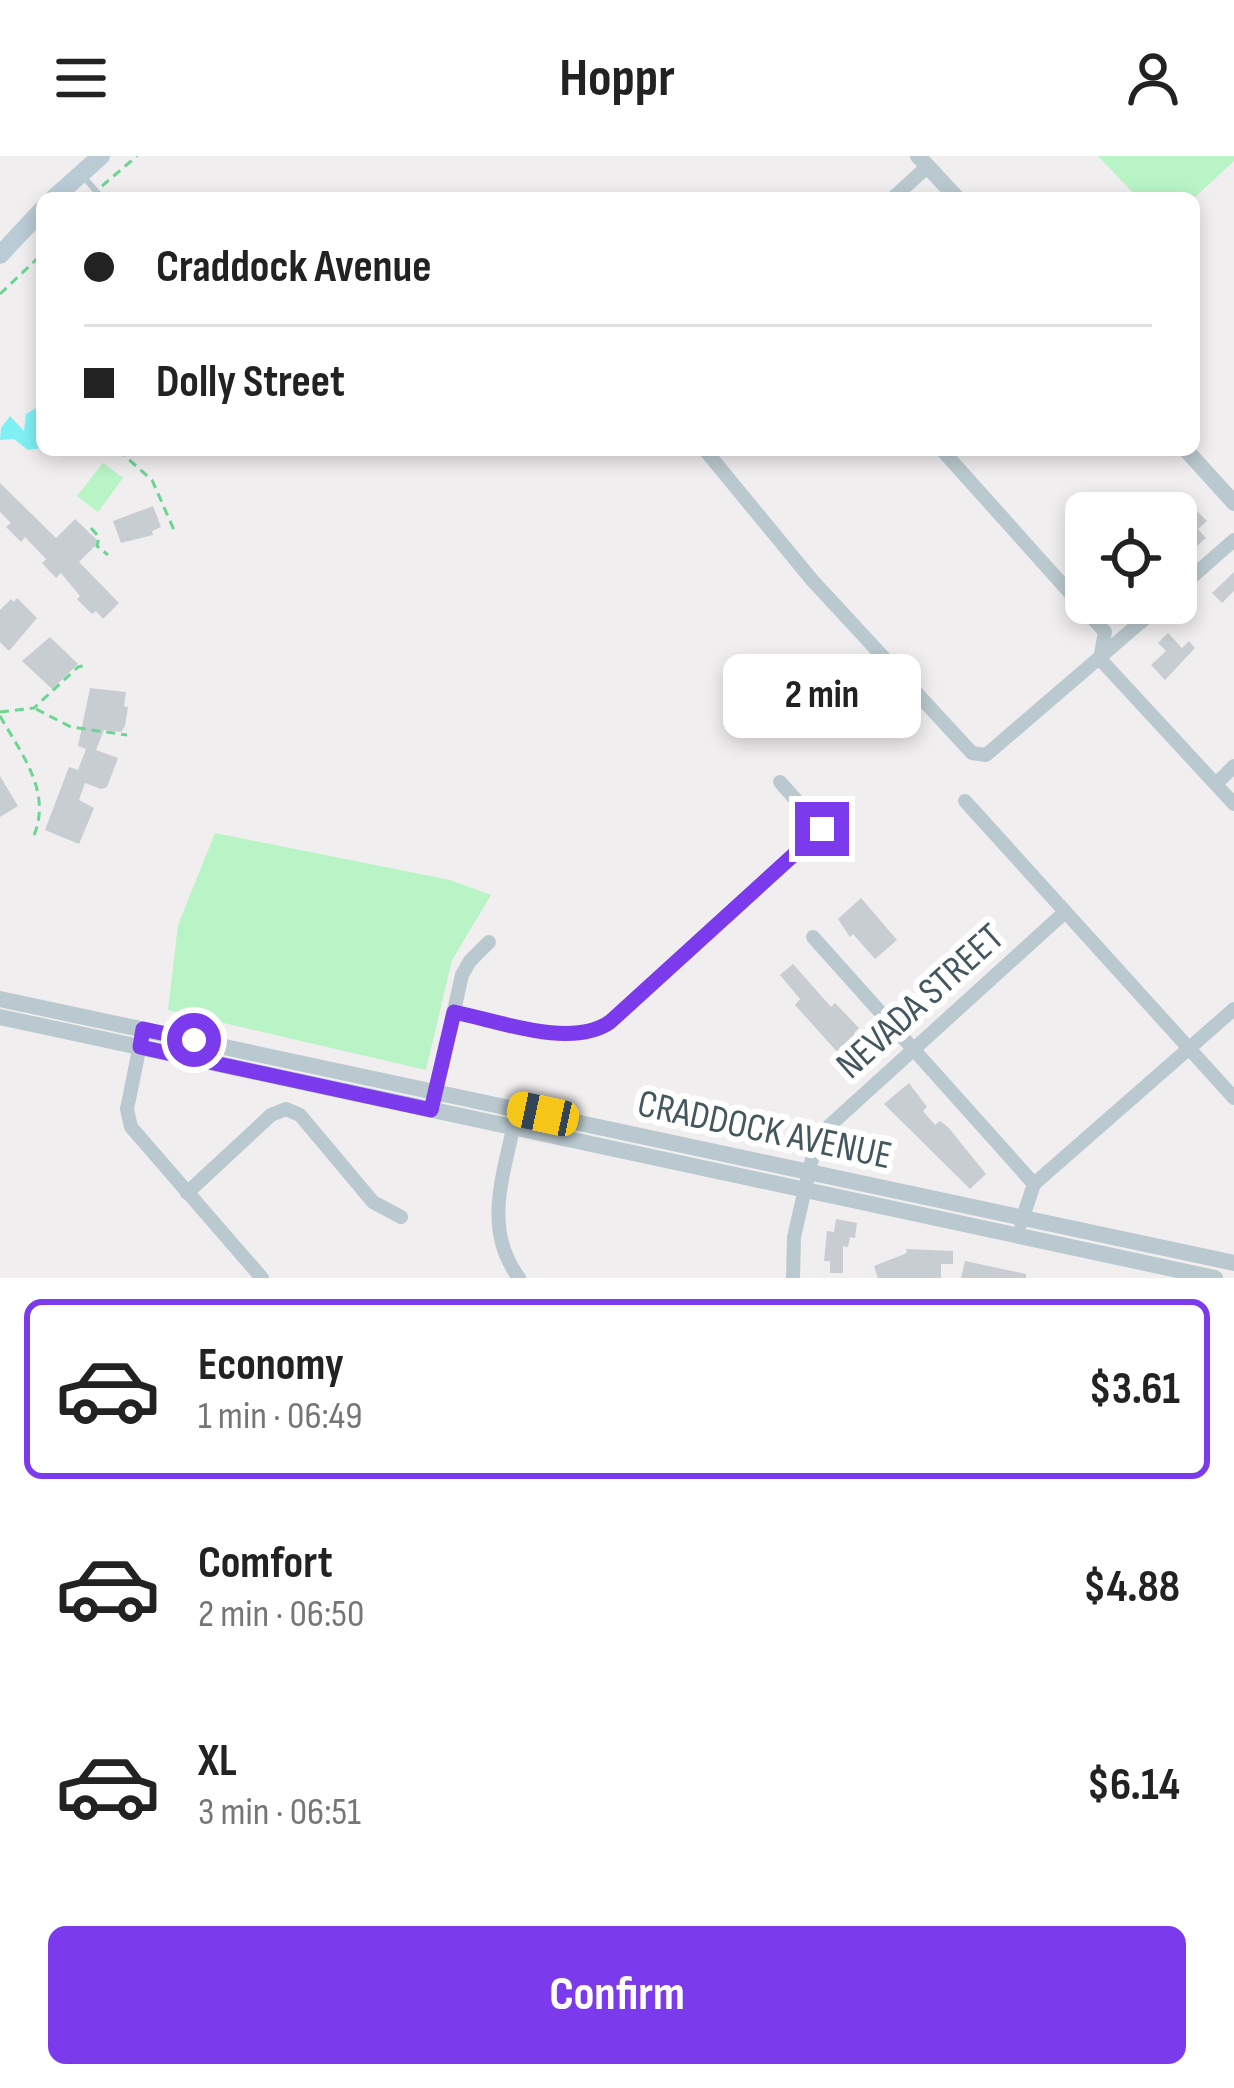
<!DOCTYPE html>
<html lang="en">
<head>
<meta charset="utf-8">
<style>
  :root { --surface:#fff; --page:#f2f2f2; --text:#222; --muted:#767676; --line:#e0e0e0; --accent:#7c3aed }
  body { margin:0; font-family:"Sofia Sans Condensed",sans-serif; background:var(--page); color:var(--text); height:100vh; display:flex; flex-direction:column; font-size:45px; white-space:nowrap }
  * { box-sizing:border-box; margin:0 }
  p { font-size:39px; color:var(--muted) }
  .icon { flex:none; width:66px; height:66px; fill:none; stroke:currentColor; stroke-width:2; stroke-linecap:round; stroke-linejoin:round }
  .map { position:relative; height:1122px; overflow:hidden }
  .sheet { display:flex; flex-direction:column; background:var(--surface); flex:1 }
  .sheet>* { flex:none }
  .guide { position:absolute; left:36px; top:36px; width:1164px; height:264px; border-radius:18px; box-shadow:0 6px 18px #0003; display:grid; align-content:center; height:264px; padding:0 48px; background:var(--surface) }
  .fabs { position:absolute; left:1065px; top:336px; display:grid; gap:24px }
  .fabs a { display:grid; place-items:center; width:132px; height:132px; border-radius:18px; background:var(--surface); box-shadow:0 6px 18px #0003; font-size:60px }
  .end { position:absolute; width:54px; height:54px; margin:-27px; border:15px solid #7c3aed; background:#fff; box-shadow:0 0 0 6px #fff }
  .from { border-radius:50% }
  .bubble { position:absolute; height:84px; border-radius:18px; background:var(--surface); box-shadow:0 6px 18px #0003; font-size:39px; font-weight:700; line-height:84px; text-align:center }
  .car { position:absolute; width:36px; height:72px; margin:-36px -18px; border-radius:15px; box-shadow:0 0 9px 3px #0007; background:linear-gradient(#f5c518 24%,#345 0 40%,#f5c518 0 76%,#345 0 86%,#f5c518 0) }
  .guide b { display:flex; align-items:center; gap:42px; height:114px; font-size:45px }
  .guide b+b { border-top:3px solid var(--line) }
  .guide i { width:30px; height:30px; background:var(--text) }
  ul { padding:21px 0 0; list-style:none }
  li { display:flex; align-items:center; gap:36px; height:180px; margin:0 24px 18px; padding:0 24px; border:6px solid transparent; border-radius:18px }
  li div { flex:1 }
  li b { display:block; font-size:45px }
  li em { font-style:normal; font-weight:700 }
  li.current { border-color:var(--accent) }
  li>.icon { width:108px; height:108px; stroke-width:1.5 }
  .primary-button { display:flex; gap:24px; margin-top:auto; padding:24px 48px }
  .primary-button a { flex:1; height:138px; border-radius:18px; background:var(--accent); color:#fff; font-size:48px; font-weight:700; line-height:138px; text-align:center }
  header { display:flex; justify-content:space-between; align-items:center; height:156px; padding:0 48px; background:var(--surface); font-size:54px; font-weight:700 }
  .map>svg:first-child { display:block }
  .green { fill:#b8f4c5 }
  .water { fill:#7ff1f6 }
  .building { fill:#c8cdd2 }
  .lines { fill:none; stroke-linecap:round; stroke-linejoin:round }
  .path { stroke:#6bd691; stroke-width:3; stroke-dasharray:9 6; stroke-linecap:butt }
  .service { stroke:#bac9cf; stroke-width:6 }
  .minor { stroke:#bac9cf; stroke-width:14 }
  .tertiary { stroke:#bac9cf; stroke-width:16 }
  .secondary { stroke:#bacbd5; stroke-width:18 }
  .route { stroke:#7c3aed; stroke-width:15 }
  .labels { text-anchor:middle; stroke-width:12; stroke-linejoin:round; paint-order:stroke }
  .street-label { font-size:39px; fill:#44565e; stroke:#fff }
</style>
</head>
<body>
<header><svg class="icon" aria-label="menu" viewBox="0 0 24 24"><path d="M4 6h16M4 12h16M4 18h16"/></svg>Hoppr<svg class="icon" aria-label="person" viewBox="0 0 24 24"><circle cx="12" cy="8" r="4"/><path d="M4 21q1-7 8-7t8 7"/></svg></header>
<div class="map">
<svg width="1234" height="1122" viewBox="0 0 1234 1122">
  <rect width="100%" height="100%" fill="#f1eeef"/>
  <g class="green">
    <polygon points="1098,0 1234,0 1234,5 1194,42 1138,42"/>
    <polygon points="103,307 123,322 98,356 77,340"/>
    <polygon points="215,677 450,724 491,739 452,804 426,914 168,854 178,769"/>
  </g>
  <polygon class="water" points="36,252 42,254 42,292 28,294 14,283 0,284 1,272 10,260 24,275 26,258"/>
  <g class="building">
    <polygon points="0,327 56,382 75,363 99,386 79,406 119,447 103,463 96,455 92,458 77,443 80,440 61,417 56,422 42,407 46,403 25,381 21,386 6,371 11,367 0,356"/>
    <polygon points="153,350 161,371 152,375 153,379 121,387 113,365"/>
    <polygon points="1197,355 1207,365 1198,373 1206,382 1196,391 1179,372"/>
    <polygon points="1234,416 1234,435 1222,447 1212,437"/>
    <polygon points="17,442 37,462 9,495 0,486 0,454 11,443 14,446"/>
    <polygon points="1168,477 1182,492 1189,485 1195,492 1165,524 1151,509 1166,495 1158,487"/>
    <polygon points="50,481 78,508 52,533 22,505"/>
    <polygon points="90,532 126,536 124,550 128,551 125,570 121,576 104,574 96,594 118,602 107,631 101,633 85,627 79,644 94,652 79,688 45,674 69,611 78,614 86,593 78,590"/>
    <polygon points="0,620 18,650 0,661"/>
    <polygon points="861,742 897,784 875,803 853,778 850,781 838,763"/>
    <polygon points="793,808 831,851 835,847 859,872 854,877 880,902 859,920 795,849 800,843 780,819"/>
    <polygon points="909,927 927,951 923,955 935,969 940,965 948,971 986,1018 970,1033 884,948"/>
    <polygon points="836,1063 857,1067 855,1082 850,1081 848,1091 843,1090 843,1117 830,1117 830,1105 824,1105 827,1075 834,1076"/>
    <polygon points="906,1093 953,1095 953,1108 941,1108 941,1122 878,1122 874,1110 907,1097"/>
    <polygon points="965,1105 1026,1118 1026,1122 961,1122"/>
  </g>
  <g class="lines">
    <g class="path">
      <polyline points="102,30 137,0"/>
      <polyline points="0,138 42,98"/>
      <polyline points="118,294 152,324 174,374"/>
      <polyline points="91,372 99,381 97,390 108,399"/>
      <polyline points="36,553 71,571 127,579"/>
      <polyline points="0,556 34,552 78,511 88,509"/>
      <path d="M0,560c22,39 54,78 32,124"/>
    </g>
    <polyline class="service" points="83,20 102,42"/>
    <g class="minor">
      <polyline points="893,42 928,10"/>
      <polyline points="705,294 812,424 972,597 986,599 1163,447"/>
      <polyline points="942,294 1105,476 1100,503 1234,648"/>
      <polyline points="1176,435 1234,384"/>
      <polyline points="1216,628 1234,610"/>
      <polyline points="965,645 1234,942"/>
      <polyline points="813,781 1034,1028"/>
      <path d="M454,856c44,9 118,37 156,10l212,-193 -42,-47"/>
      <polyline points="141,884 127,953 131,971 262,1122"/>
      <polyline points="434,944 462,819 470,805 489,786"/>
      <path d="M515,963c-11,56 -33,109 4,159"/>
      <polyline points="187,1037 271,959 286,953 300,959 373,1046 401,1061"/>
      <polyline points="1021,1067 1034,1028 1234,853"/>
      <polyline points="793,1122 794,1081 817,981 1065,756"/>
    </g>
    <g class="tertiary">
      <polyline points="918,0 957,42"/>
      <polyline points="1186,294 1234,347"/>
      <polyline points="0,843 1234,1107"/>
      <polyline points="0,861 1215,1122"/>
    </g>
    <g class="secondary">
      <polyline points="54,42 101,0"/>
      <polyline points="0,99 42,54"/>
    </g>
  </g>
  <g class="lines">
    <path class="route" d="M194,884l-51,-11 -3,18 291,63 23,-98c44,9 117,37 156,10l212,-193"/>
  </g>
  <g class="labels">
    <g class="street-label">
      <text transform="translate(919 844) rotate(-42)" y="14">NEVADA STREET</text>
      <text transform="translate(765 972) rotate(12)" y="14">CRADDOCK AVENUE</text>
    </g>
  </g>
</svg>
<div class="fabs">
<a><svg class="icon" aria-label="locate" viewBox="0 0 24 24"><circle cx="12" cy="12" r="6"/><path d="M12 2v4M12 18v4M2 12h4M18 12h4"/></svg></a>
</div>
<i class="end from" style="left:194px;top:884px"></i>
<i class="end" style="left:822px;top:673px"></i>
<div class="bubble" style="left:723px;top:498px;width:198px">2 min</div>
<i class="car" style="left:543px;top:958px;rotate:282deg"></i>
<div class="guide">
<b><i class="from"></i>Craddock Avenue</b>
<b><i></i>Dolly Street</b>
</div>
</div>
<section class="sheet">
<ul>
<li class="current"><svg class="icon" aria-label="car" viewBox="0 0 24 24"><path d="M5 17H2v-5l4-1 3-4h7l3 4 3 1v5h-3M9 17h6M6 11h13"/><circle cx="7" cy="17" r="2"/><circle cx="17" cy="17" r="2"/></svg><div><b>Economy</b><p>1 min · 06:49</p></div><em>$3.61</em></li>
<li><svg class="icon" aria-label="car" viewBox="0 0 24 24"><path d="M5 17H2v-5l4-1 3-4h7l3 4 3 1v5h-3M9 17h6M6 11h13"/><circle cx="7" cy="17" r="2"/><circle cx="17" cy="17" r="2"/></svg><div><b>Comfort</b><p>2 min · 06:50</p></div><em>$4.88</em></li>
<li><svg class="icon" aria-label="car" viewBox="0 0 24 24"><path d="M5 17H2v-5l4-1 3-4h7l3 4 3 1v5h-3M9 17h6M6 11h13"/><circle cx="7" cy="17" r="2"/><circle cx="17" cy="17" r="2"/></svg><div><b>XL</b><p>3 min · 06:51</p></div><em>$6.14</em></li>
</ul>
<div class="primary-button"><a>Confirm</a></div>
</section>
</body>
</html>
